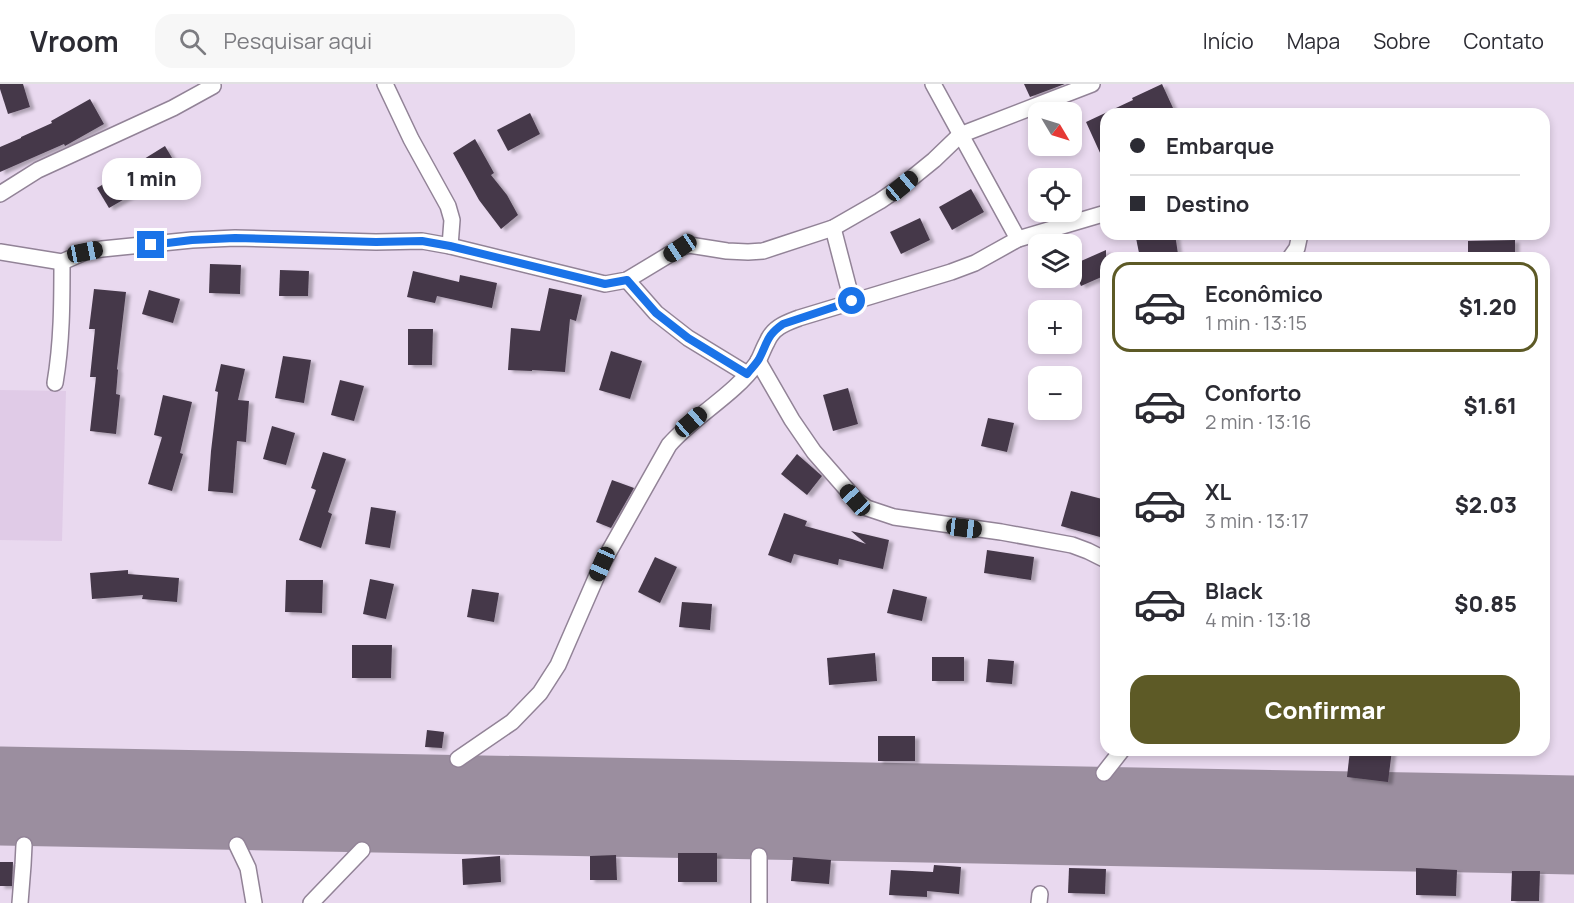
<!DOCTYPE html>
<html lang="pt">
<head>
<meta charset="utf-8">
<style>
  :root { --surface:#fff; --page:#f7f7f7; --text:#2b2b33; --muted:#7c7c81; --line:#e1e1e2; --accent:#5d5a26 }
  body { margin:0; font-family:Manrope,sans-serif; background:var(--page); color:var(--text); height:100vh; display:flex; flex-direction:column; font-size:22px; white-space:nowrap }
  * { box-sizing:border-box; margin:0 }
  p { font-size:20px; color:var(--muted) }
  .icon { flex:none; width:33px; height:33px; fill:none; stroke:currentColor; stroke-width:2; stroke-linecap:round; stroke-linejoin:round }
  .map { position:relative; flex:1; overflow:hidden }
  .sheet { position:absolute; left:1100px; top:168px; width:450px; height:504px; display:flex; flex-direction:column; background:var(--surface); border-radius:18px; box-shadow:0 3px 9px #0003 }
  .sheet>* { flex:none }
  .top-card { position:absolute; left:1100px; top:24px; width:450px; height:132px; border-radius:18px; box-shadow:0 3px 9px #0003; display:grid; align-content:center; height:132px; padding:0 30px; background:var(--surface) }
  .needle { width:39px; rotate:128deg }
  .tools { position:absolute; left:1028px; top:18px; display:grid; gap:12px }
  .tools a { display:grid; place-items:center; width:54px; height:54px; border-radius:12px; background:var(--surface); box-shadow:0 3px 9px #0003; font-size:30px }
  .end { position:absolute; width:27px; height:27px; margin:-14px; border:8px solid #1a73e8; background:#fff; box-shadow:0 0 0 3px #fff }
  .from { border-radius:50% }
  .bubble { position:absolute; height:42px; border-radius:18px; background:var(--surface); box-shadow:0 3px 9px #0003; font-size:20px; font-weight:800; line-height:42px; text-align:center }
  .car { position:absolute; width:18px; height:36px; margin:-18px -9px; border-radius:8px; box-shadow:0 0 4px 2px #0007; background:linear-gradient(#222 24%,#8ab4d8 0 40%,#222 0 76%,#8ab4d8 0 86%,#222 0) }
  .top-card b { display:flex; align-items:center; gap:21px; height:57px; font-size:22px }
  .top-card b+b { border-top:2px solid var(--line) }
  .top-card i { width:15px; height:15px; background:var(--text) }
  ul { padding:10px 0 0; list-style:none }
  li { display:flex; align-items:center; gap:18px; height:90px; margin:0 12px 9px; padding:0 18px; border:3px solid transparent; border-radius:18px }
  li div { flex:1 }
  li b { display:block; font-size:22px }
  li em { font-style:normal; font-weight:800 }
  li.selected { border-color:var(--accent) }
  li>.icon { width:54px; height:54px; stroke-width:1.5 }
  .action { display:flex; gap:12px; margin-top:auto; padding:12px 30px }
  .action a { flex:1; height:69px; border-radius:18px; background:var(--accent); color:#fff; font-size:24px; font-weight:800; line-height:69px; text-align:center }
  header { display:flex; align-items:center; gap:36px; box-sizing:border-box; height:84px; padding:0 30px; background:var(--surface); border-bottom:2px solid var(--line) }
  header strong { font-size:28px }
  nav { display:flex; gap:33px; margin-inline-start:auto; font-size:21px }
  .search { width:420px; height:54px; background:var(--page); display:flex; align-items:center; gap:15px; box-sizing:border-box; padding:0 21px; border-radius:18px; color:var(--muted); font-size:22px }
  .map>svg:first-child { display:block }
  .built { fill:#e0cbe7 }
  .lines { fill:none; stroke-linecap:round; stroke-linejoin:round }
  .runway { stroke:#9b8e9f; stroke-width:99 }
  .building { fill:#453849; filter:url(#shadow) }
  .minor-casing { stroke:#928397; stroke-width:18 }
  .minor { stroke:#fff; stroke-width:15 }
  .route { stroke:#1a73e8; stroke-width:8 }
</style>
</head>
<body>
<header>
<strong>Vroom</strong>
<div class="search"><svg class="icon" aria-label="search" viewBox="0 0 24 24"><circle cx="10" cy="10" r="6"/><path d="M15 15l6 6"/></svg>Pesquisar aqui</div>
<nav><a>Início</a><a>Mapa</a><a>Sobre</a><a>Contato</a></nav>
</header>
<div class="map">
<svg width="1574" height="819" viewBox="0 0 1574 819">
  <defs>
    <filter id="shadow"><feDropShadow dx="4.5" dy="2.5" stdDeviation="1.5" flood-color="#0004"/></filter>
  </defs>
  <rect width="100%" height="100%" fill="#e9d9ef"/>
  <polygon class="built" points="0,306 66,307 62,457 0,456"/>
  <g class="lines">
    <polyline class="runway" points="0,712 1574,741"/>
  </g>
  <g class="building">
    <polygon points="0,0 23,0 30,23 8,30 0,5"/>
    <polygon points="1024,0 1065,0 1030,13"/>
    <polygon points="1162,0 1173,24 1161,30 1106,30 1106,82 1086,38 1133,16 1132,14"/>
    <polygon points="90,15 104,40 65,62 64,60 0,88 0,63 21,54 21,53 52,39 51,37"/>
    <polygon points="530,29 540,50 508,67 497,46"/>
    <polygon points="475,55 494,89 491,91 507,111 518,131 501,145 479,116 453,69"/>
    <polygon points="165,62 178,84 109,124 97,104"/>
    <polygon points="971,105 984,128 952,146 939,123"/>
    <polygon points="920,134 930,156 901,170 890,148"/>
    <polygon points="1158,150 1175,150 1178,170 1152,174 1140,174 1136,154"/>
    <polygon points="1515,156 1515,174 1468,174 1468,157"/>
    <polygon points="1106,166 1106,191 1081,202 1072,181"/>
    <polygon points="210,180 241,181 240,210 209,209"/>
    <polygon points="280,186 309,187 308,212 279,212"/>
    <polygon points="413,187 459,198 460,191 497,199 492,224 437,212 435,219 407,213"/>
    <polygon points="549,204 582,211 576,237 570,235 565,288 532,286 532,287 508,286 511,244 540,247"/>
    <polygon points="94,205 126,208 117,285 118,286 116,310 120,311 116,350 90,347 96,293 90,293 95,245 89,245"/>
    <polygon points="149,206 180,215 173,239 142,230"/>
    <polygon points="408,245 433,245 432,281 408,281"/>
    <polygon points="611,267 642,277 630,315 599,306"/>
    <polygon points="283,272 311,276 304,319 275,314"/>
    <polygon points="221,280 245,285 238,316 249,317 246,358 237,357 233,409 208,407 211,367 218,308 215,307"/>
    <polygon points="340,296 364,302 354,337 331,331"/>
    <polygon points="848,304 858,340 833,347 823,311"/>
    <polygon points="163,311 192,318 180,369 183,370 172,407 148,400 162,353 154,351"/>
    <polygon points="988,334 1014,339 1007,368 981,362"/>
    <polygon points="272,342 295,349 286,381 263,375"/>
    <polygon points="323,368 346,375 328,428 332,430 321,464 299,456 316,406 311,404"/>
    <polygon points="797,370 822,392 807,411 781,390"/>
    <polygon points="612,396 634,404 611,444 596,438"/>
    <polygon points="1071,407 1106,416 1106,432 1100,453 1061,442"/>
    <polygon points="371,423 396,427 390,464 365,460"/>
    <polygon points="784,429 807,437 805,442 852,455 866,460 851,447 889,456 883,485 839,475 838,481 794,470 791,479 768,471"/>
    <polygon points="987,466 1034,473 1031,496 984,489"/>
    <polygon points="655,473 677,483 660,519 638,508"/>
    <polygon points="128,486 128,490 179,494 177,518 142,515 143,511 92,515 90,489"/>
    <polygon points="370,495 394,500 386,535 363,530"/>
    <polygon points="286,496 323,496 322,529 285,528"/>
    <polygon points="472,505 499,509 494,538 467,533"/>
    <polygon points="893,505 927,513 922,537 887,529"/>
    <polygon points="682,518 712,520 710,546 679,543"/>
    <polygon points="352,561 392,561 391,594 352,594"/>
    <polygon points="875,569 877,597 829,601 827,574"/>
    <rect x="932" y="573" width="32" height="24"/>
    <polygon points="988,575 1014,577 1012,600 986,598"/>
    <polygon points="427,646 444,648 442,664 425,663"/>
    <rect x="878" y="652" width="37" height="25"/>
    <polygon points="1350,666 1392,666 1388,698 1347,693"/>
    <rect x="678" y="769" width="39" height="29"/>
    <polygon points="616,771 617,796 590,796 590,772"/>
    <polygon points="500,772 501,798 463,801 462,775"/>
    <polygon points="793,773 831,776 829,800 791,797"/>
    <polygon points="0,778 13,778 12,802 0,802"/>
    <polygon points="934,781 961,783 959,810 927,807 927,813 889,811 891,786 933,788"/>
    <polygon points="1069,784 1106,785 1105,810 1068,809"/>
    <polygon points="1416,784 1457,786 1456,812 1416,811"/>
    <polygon points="1512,787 1540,787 1539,817 1511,817"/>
  </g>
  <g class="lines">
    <g class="minor-casing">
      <g id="minor">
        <polyline points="385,0 411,55 448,122 452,136 450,162"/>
        <polyline points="933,0 1018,155"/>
        <polyline points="0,110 38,86 173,24 213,2 211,0"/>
        <polyline points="833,144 852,217"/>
        <polyline points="0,168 62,178 85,168 102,165 192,156 235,154 376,158 422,157 450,162 605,200 627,196 680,164 689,161 727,167 748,168 763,167 833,144 880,117 902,102 934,76 960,51 1092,0"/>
        <polyline points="1290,174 1297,164 1300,150"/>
        <polyline points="627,196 656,229 688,254 747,290"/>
        <polyline points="758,277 792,336 814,368 856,416 867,424 894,433 1001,448 1072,461 1088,467 1106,476"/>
        <path d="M55,299c7,-41 7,-81 7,-121"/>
        <path d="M458,675l54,-37 28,-29 18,-28 44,-101 67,-119c26,-30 64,-49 88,-82 4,-7 6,-14 10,-21 6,-15 19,-19 32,-24l152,-46 24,-9 43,-24 88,-26"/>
        <polyline points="1104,689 1122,666"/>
        <polyline points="237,761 248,784 254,819"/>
        <polyline points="20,819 23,781 24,761"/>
        <polyline points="311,819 362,766"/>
        <polyline points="759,819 759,772"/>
        <polyline points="1039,819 1040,810"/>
      </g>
    </g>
    <use href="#minor" class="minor"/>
  </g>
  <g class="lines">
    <path class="route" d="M151,161l41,-5 43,-2 141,4 46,-1 28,5 155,38 22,-4 29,33 32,25 59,36c4,-5 9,-10 12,-15 9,-17 7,-23 24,-35l69,-23"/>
  </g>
</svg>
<div class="tools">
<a><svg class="needle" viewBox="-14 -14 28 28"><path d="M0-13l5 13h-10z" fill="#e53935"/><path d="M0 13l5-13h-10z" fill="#7c7c81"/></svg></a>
<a><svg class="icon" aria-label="locate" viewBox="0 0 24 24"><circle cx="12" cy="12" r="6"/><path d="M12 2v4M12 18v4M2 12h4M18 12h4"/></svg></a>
<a><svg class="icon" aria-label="layers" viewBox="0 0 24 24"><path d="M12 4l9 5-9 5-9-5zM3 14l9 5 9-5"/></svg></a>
<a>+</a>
<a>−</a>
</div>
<i class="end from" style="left:852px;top:217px"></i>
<i class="end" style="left:151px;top:161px"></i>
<div class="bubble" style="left:102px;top:74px;width:99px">1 min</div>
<i class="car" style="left:902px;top:102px;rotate:50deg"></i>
<i class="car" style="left:680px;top:164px;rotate:236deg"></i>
<i class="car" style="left:85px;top:168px;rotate:79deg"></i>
<i class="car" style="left:691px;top:338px;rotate:49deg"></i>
<i class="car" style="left:855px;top:416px;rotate:318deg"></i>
<i class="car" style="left:964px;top:444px;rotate:97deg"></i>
<i class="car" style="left:602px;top:480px;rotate:204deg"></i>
<div class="top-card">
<b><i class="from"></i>Embarque</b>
<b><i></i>Destino</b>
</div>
<section class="sheet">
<ul>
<li class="selected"><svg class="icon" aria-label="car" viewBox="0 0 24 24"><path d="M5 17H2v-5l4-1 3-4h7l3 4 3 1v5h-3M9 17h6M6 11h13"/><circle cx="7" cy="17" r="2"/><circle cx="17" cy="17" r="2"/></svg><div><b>Econômico</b><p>1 min · 13:15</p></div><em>$1.20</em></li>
<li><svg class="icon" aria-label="car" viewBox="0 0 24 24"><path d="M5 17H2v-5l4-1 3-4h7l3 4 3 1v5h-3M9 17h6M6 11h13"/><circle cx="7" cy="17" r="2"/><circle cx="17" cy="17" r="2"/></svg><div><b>Conforto</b><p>2 min · 13:16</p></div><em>$1.61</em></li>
<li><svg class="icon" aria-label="car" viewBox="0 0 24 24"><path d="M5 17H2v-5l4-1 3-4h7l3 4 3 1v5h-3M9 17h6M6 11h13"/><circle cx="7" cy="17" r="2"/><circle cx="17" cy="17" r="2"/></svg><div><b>XL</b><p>3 min · 13:17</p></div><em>$2.03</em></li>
<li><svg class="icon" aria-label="car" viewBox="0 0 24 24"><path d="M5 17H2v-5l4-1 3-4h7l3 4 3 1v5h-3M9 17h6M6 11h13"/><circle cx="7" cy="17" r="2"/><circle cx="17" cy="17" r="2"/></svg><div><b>Black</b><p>4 min · 13:18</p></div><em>$0.85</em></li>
</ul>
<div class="action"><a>Confirmar</a></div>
</section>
</div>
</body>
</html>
